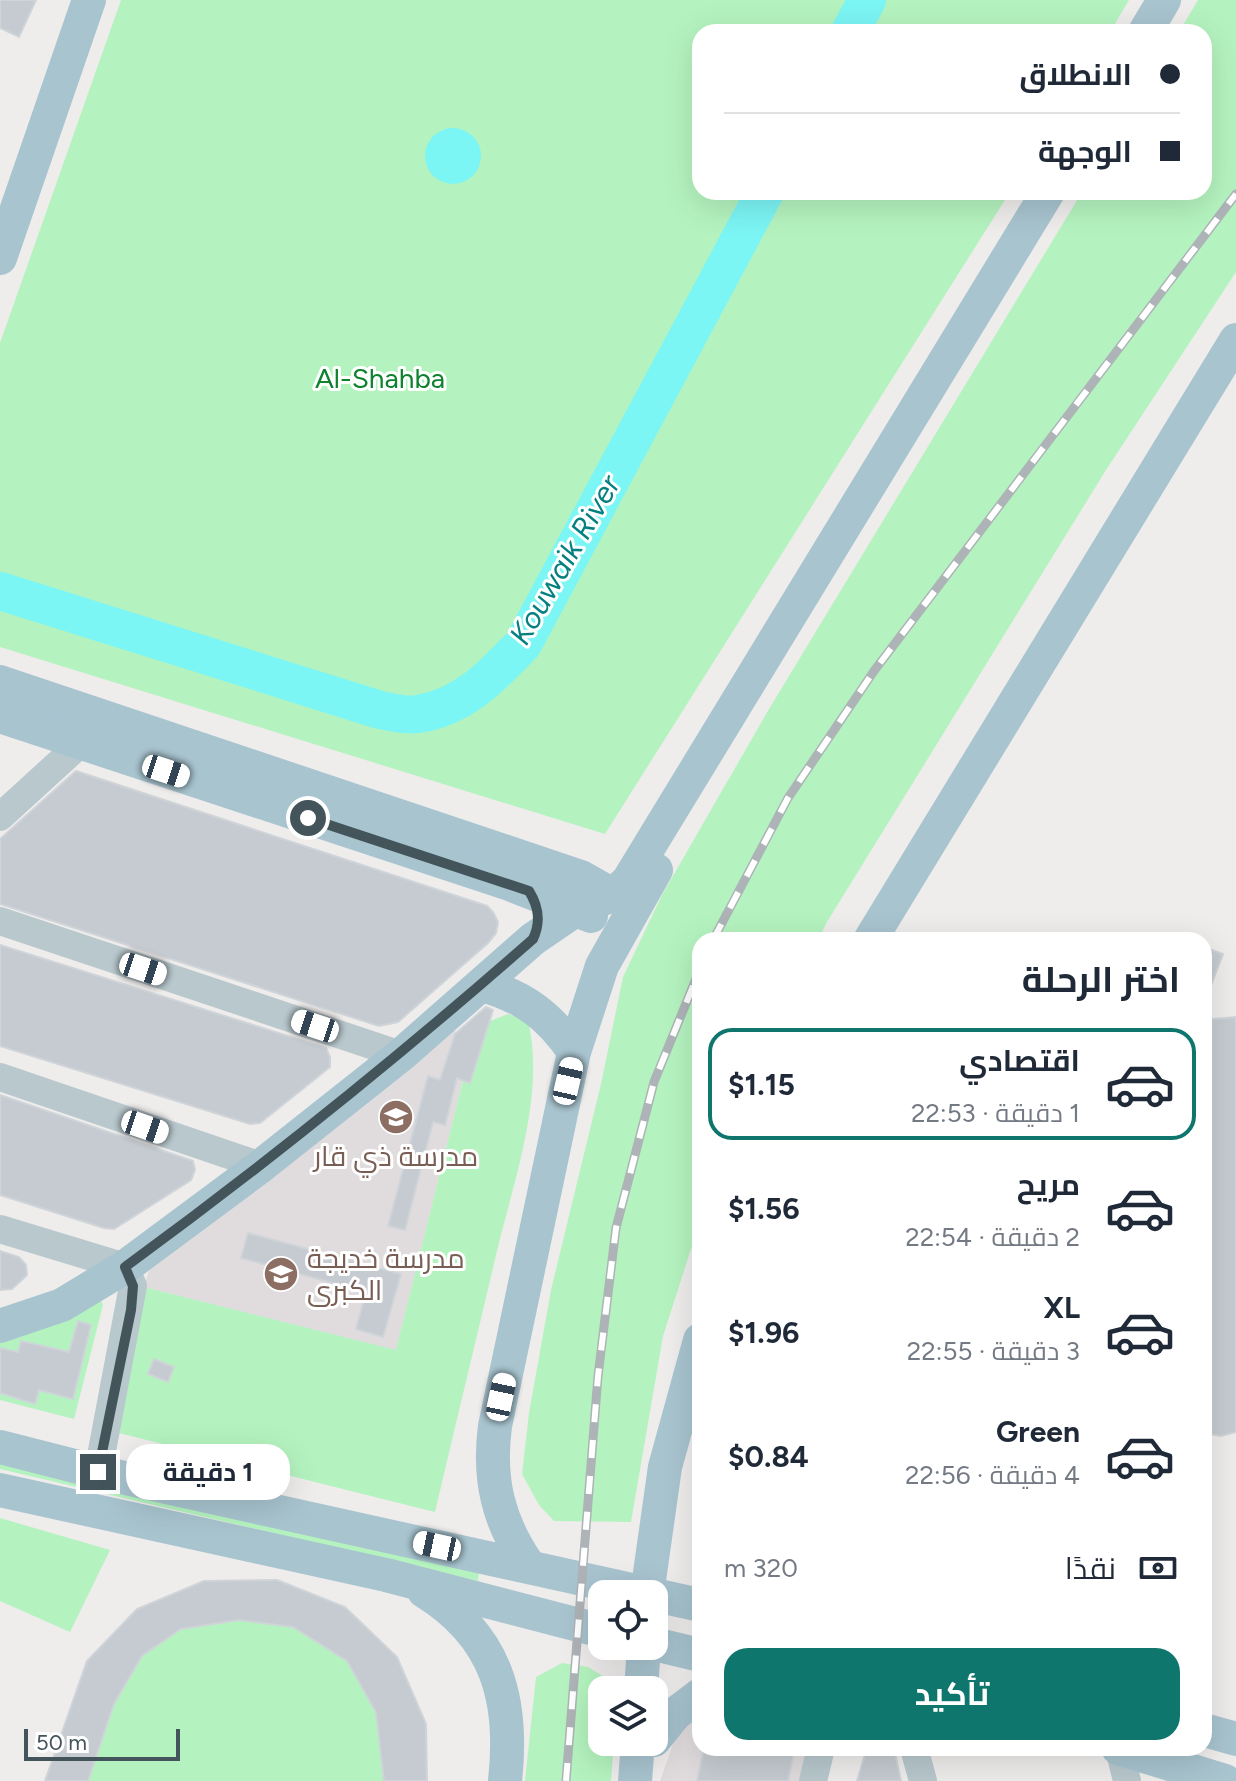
<!DOCTYPE html>
<html lang="ar">
<head>
<meta charset="utf-8">
<style>
  :root { --surface:#fff; --page:#f2f2f3; --text:#1f2937; --muted:#747a83; --line:#e0e1e3; --accent:#0f766e }
  body { margin:0; font-family:Figtree,Cairo,sans-serif; background:var(--page); color:var(--text); direction:rtl; height:100vh; display:flex; flex-direction:column; font-size:30px; white-space:nowrap }
  * { box-sizing:border-box; margin:0 }
  p { font-size:26px; color:var(--muted) }
  .icon { flex:none; width:44px; height:44px; fill:none; stroke:currentColor; stroke-width:2; stroke-linecap:round; stroke-linejoin:round }
  .map { position:relative; flex:1; overflow:hidden; direction:ltr }
  .drawer { position:absolute; left:692px; top:932px; width:520px; height:824px; display:flex; flex-direction:column; background:var(--surface); border-radius:24px; box-shadow:0 8px 32px #0002; direction:rtl }
  .drawer>* { flex:none }
  .guide { position:absolute; left:692px; top:24px; width:520px; height:176px; border-radius:24px; box-shadow:0 8px 32px #0002; direction:rtl; display:grid; align-content:center; height:176px; padding:0 32px; background:var(--surface) }
  .controls { position:absolute; left:588px; top:1580px; display:grid; gap:16px }
  .controls a { display:grid; place-items:center; width:80px; height:80px; border-radius:16px; background:var(--surface); box-shadow:0 8px 32px #0002; font-size:40px }
  .scale { position:absolute; left:24px; bottom:20px; width:156px; box-sizing:border-box; padding-left:8px; border:4px solid #43555b; border-top:0; font-size:22px; line-height:28px; white-space:nowrap; color:#43555b; -webkit-text-stroke:6px #fff; paint-order:stroke }
  .end { position:absolute; width:36px; height:36px; margin:-18px; border:10px solid #43555b; background:#fff; box-shadow:0 0 0 4px #fff }
  .from { border-radius:50% }
  .bubble { position:absolute; height:56px; border-radius:24px; background:var(--surface); box-shadow:0 8px 32px #0002; font-size:26px; font-weight:700; line-height:56px; text-align:center; direction:rtl }
  .car { position:absolute; width:24px; height:48px; margin:-24px -12px; border-radius:10px; box-shadow:0 0 6px 2px #0007; background:linear-gradient(#fff 24%,#345 0 40%,#fff 0 76%,#345 0 86%,#fff 0) }
  .guide b { display:flex; align-items:center; gap:28px; height:76px; font-size:30px }
  .guide b+b { border-top:2px solid var(--line) }
  .guide i { width:20px; height:20px; background:var(--text) }
  ul { padding:0; list-style:none }
  li { display:flex; align-items:center; gap:24px; height:112px; margin:0 16px 12px; padding:0 16px; border:4px solid transparent; border-radius:24px }
  li div { flex:1 }
  li b { display:block; font-size:30px }
  li em { font-style:normal; font-weight:700 }
  li.current { border-color:var(--accent) }
  li>.icon { width:72px; height:72px; stroke-width:1.5 }
  h2 { padding:0 32px; font-size:36px; line-height:96px }
  .pay { display:flex; align-items:center; gap:20px; height:88px; padding:0 32px; font-size:30px }
  .pay p { margin-inline-start:auto }
  .cta { display:flex; gap:16px; margin-top:auto; padding:16px 32px }
  .cta a { flex:1; height:92px; border-radius:24px; background:var(--accent); color:#fff; font-size:32px; font-weight:700; line-height:92px; text-align:center }
  .map>svg:first-child { display:block }
  .education { fill:#e0dcde }
  .green { fill:#b4f3bf }
  .water { fill:#7cf5f5 }
  .lines { fill:none; stroke-linecap:round; stroke-linejoin:round }
  .river { stroke:#7cf5f5; stroke-width:38 }
  .building { fill:#c5cbd0; stroke:#cfd4d9; stroke-width:2 }
  .minor { stroke:#b8c8cd; stroke-width:28 }
  .major { stroke:#a8c4cf; stroke-width:34 }
  .rail-casing { stroke:#adb3b7; stroke-width:9 }
  .rail { stroke:#fff; stroke-width:6; stroke-dasharray:18; stroke-linecap:butt }
  .route { stroke:#43555b; stroke-width:10 }
  .labels { text-anchor:middle; stroke-width:6; stroke-linejoin:round; paint-order:stroke }
  .park-label { font-size:28px; fill:#0d832f; stroke:#fff }
  .education-label { font-size:28px; fill:#785e54; stroke:#fff }
  .water-label { font-size:30px; font-style:italic; fill:#058081; stroke:#fff }
</style>
</head>
<body>
<div class="map">
<svg width="1236" height="1781" viewBox="0 0 1236 1781">
  <rect width="100%" height="100%" fill="#efecec"/>
  <g class="education">
    <polygon points="449,1025 456,1032 442,1074 463,1080 396,1351 144,1287 152,1260"/>
    <polygon points="700,1709 700,1748 814,1748 805,1781 660,1781 675,1738"/>
  </g>
  <g class="green">
    <polygon points="121,0 1129,0 1110,32 700,32 700,192 1010,192 605,834 0,647 0,343"/>
    <polygon points="1198,0 1236,0 1236,272 1106,470 827,922 818,940 700,940 700,1221 663,1336 631,1522 554,1521 539,1505 522,1474 529,1413 551,1290 601,1084 623,977 662,895 769,709 1082,192 1204,192 1204,32 1179,32"/>
    <path d="M508,1014l20,7c18,73 -15,162 -32,234 -20,86 -41,171 -61,257l-328,-82 37,-143 252,63 67,-270 7,2 20,-61z"/>
    <polygon points="94,1284 103,1305 74,1419 0,1400 0,1319"/>
    <polygon points="0,1458 479,1569 478,1581 0,1469"/>
    <polygon points="0,1518 110,1550 70,1632 0,1601"/>
    <polygon points="277,1580 345,1607 397,1657 427,1781 45,1781 87,1661 137,1609 204,1581"/>
    <polygon points="562,1663 588,1667 619,1686 619,1690 602,1690 602,1742 614,1742 611,1781 525,1781 536,1677"/>
  </g>
  <circle class="water" cx="453" cy="156" r="28"/>
  <g class="lines">
    <g class="river">
      <polyline points="850,32 867,0"/>
      <path d="M0,591l380,119c12,2 26,6 38,4 46,-7 74,-38 105,-70l242,-452"/>
    </g>
  </g>
  <g class="building">
    <polygon points="0,0 36,0 19,37 0,28"/>
    <polygon points="76,771 487,906 493,912 498,922 496,933 488,943 398,1022 379,1026 0,904 0,839"/>
    <polygon points="0,945 326,1048 330,1057 330,1067 260,1123 250,1124 0,1046"/>
    <polygon points="1204,947 1223,954 1205,1001 1204,1001"/>
    <polygon points="486,1007 493,1010 470,1083 457,1078 445,1125 433,1122 405,1230 388,1226 428,1076 440,1080 455,1034"/>
    <polygon points="1236,1017 1236,1432 1221,1436 1204,1433 1204,1020"/>
    <polygon points="0,1095 193,1161 195,1170 191,1180 114,1229 104,1228 0,1195"/>
    <polygon points="248,1233 401,1274 383,1337 356,1329 366,1292 241,1258"/>
    <polygon points="0,1251 19,1257 26,1265 27,1275 12,1289 0,1290"/>
    <polygon points="78,1321 91,1325 73,1399 39,1390 35,1404 0,1393 0,1348 18,1352 21,1341 69,1352"/>
    <polygon points="154,1359 174,1367 168,1382 148,1374"/>
    <polygon points="277,1580 345,1607 397,1657 426,1724 427,1781 384,1781 376,1712 347,1661 293,1627 239,1620 181,1629 142,1656 114,1704 88,1781 45,1781 87,1661 137,1609 204,1581"/>
    <polygon points="704,1748 795,1748 788,1781 697,1781"/>
    <polygon points="867,1748 894,1748 901,1781 857,1781"/>
  </g>
  <g class="lines">
    <g class="minor">
      <polyline points="0,817 81,743"/>
      <polyline points="0,921 401,1055"/>
      <polyline points="0,1077 261,1166"/>
      <polyline points="0,1229 125,1267 133,1286 98,1472"/>
      <polyline points="914,1748 923,1781"/>
      <polyline points="1119,1748 1127,1781"/>
      <polyline points="813,1781 821,1748"/>
    </g>
    <g class="major">
      <polyline points="1145,32 1164,0"/>
      <polyline points="0,258 89,0"/>
      <polyline points="0,682 581,877 627,903"/>
      <polyline points="0,716 507,883 591,916"/>
      <polyline points="870,940 1236,340"/>
      <path d="M482,985c41,11 68,31 92,67"/>
      <polyline points="0,1326 62,1305 125,1267 261,1166 401,1055 533,939 574,911 614,894 628,881 1048,192"/>
      <polyline points="0,1447 98,1472 700,1605"/>
      <polyline points="0,1490 386,1575 602,1631"/>
      <path d="M529,1566c-31,-44 -41,-87 -34,-140l79,-374 28,-86 54,-96"/>
      <path d="M424,1591c73,45 90,108 81,190"/>
      <polyline points="647,1594 665,1467 700,1340"/>
      <polyline points="654,1644 700,1655"/>
      <polyline points="641,1690 644,1646"/>
      <polyline points="1204,1730 1236,1739"/>
      <polyline points="654,1740 675,1714 700,1695"/>
      <polyline points="1118,1748 1225,1781"/>
      <polyline points="635,1781 638,1742"/>
    </g>
    <g class="rail-casing">
      <g id="rail">
        <polyline points="713,940 788,798 874,671 1236,194"/>
        <polyline points="566,1781 598,1376 616,1228 654,1082 700,969"/>
      </g>
    </g>
    <use href="#rail" class="rail"/>
  </g>
  <g class="lines">
    <path class="route" d="M98,1472l33,-162 2,-24 -8,-19c141,-103 276,-212 408,-328 8,-17 6,-32 -4,-48l-221,-73"/>
  </g>
  <defs>
    <g id="school-disc" transform="scale(1.8)"><circle r="9.5" fill="#8d6e63" stroke="#fff"/><path d="M0-5L7-2L0 1L-7-2ZM-4 1L0 2.5L4 1V4Q0 6-4 4Z" fill="#fff"/></g>
  </defs>
  <g fill-rule="evenodd">
    <use href="#school-disc" x="396" y="1117"/>
    <use href="#school-disc" x="281" y="1274"/>
  </g>
  <g class="labels">
    <g class="park-label">
      <text x="380" y="388">Al-Shahba</text>
    </g>
    <g class="education-label">
      <text x="396" y="1166">مدرسة ذي قار</text>
      <text x="307" y="1268" text-anchor="start">مدرسة خديجة<tspan x="307" dy="32">الكبرى</tspan></text>
    </g>
    <g class="water-label">
      <text transform="translate(565 560) rotate(-60)" y="10">Kouwaik River</text>
    </g>
  </g>
</svg>
<div class="controls">
<a><svg class="icon" aria-label="locate" viewBox="0 0 24 24"><circle cx="12" cy="12" r="6"/><path d="M12 2v4M12 18v4M2 12h4M18 12h4"/></svg></a>
<a><svg class="icon" aria-label="layers" viewBox="0 0 24 24"><path d="M12 4l9 5-9 5-9-5zM3 14l9 5 9-5"/></svg></a>
</div>
<div class="scale">50 m</div>
<i class="end from" style="left:308px;top:818px"></i>
<i class="end" style="left:98px;top:1472px"></i>
<div class="bubble" style="left:126px;top:1444px;width:164px">1 دقيقة</div>
<i class="car" style="left:166px;top:771px;rotate:108deg"></i>
<i class="car" style="left:143px;top:969px;rotate:108deg"></i>
<i class="car" style="left:315px;top:1026px;rotate:288deg"></i>
<i class="car" style="left:568px;top:1081px;rotate:13deg"></i>
<i class="car" style="left:145px;top:1127px;rotate:109deg"></i>
<i class="car" style="left:501px;top:1397px;rotate:12deg"></i>
<i class="car" style="left:437px;top:1546px;rotate:282deg"></i>
<div class="guide">
<b><i class="from"></i>الانطلاق</b>
<b><i></i>الوجهة</b>
</div>
<section class="drawer">
<h2>اختر الرحلة</h2>
<ul>
<li class="current"><svg class="icon" aria-label="car" viewBox="0 0 24 24"><path d="M5 17H2v-5l4-1 3-4h7l3 4 3 1v5h-3M9 17h6M6 11h13"/><circle cx="7" cy="17" r="2"/><circle cx="17" cy="17" r="2"/></svg><div><b>اقتصادي</b><p>1 دقيقة · 22:53</p></div><em>$1.15</em></li>
<li><svg class="icon" aria-label="car" viewBox="0 0 24 24"><path d="M5 17H2v-5l4-1 3-4h7l3 4 3 1v5h-3M9 17h6M6 11h13"/><circle cx="7" cy="17" r="2"/><circle cx="17" cy="17" r="2"/></svg><div><b>مريح</b><p>2 دقيقة · 22:54</p></div><em>$1.56</em></li>
<li><svg class="icon" aria-label="car" viewBox="0 0 24 24"><path d="M5 17H2v-5l4-1 3-4h7l3 4 3 1v5h-3M9 17h6M6 11h13"/><circle cx="7" cy="17" r="2"/><circle cx="17" cy="17" r="2"/></svg><div><b>XL</b><p>3 دقيقة · 22:55</p></div><em>$1.96</em></li>
<li><svg class="icon" aria-label="car" viewBox="0 0 24 24"><path d="M5 17H2v-5l4-1 3-4h7l3 4 3 1v5h-3M9 17h6M6 11h13"/><circle cx="7" cy="17" r="2"/><circle cx="17" cy="17" r="2"/></svg><div><b>Green</b><p>4 دقيقة · 22:56</p></div><em>$0.84</em></li>
</ul>
<div class="pay"><svg class="icon" aria-label="cash" viewBox="0 0 24 24"><path d="M3 7h18v10H3z"/><circle cx="12" cy="12" r="2"/></svg>نقدًا<p>320 m</p></div>
<div class="cta"><a>تأكيد</a></div>
</section>
</div>
</body>
</html>
